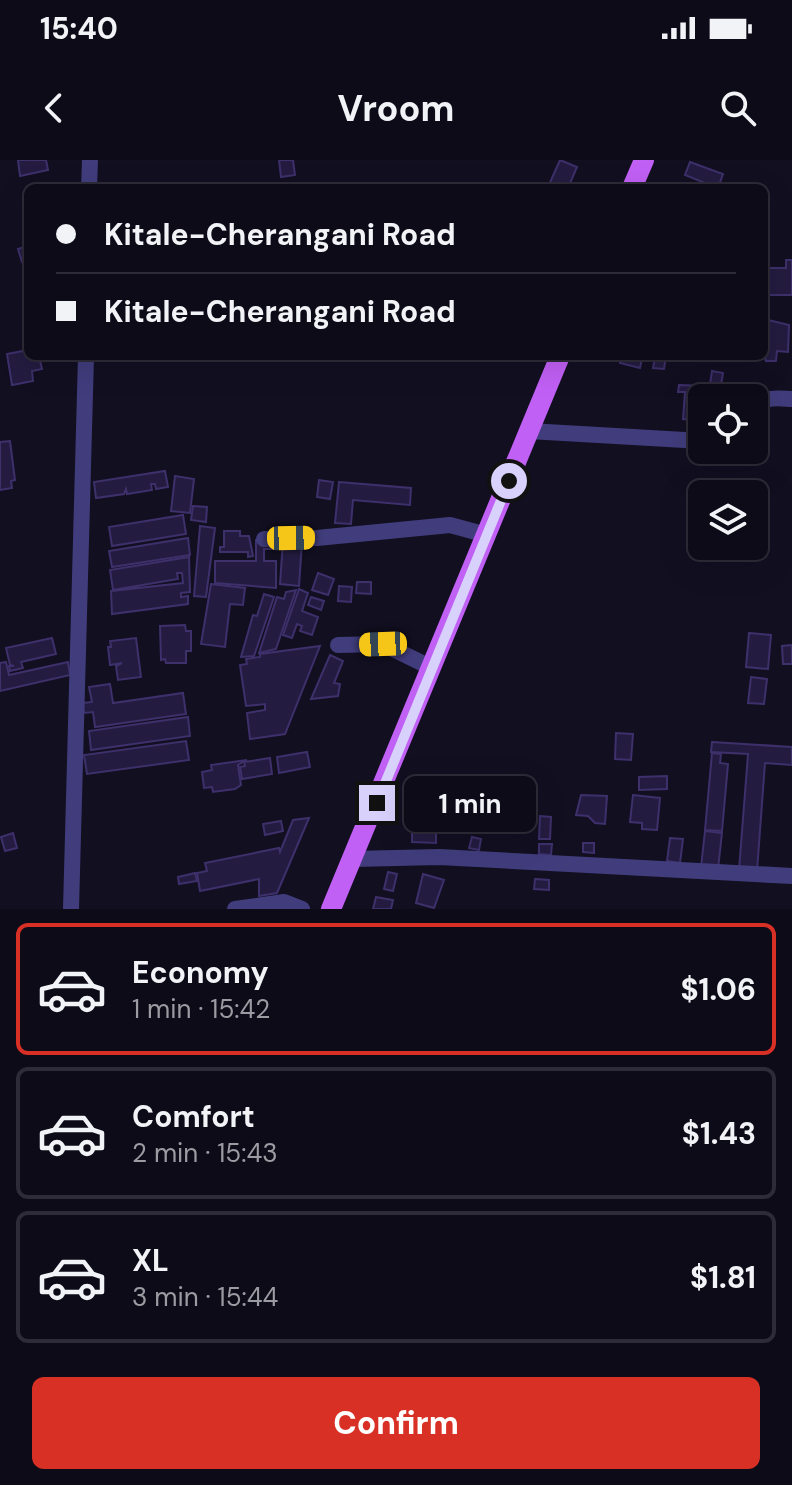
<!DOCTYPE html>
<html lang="en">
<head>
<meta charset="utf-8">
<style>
  :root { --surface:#0e0b19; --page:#1c1926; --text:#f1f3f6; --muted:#9b9ba2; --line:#2e2b38; --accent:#d93025 }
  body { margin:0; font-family:"DM Sans",sans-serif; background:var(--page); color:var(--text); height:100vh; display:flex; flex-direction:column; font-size:30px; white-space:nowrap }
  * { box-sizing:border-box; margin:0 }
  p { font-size:26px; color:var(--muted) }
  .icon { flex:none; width:44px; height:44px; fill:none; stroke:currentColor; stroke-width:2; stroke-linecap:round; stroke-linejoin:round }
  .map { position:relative; height:749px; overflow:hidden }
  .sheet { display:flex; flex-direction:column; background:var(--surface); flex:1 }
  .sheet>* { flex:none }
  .hud { position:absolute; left:24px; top:24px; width:744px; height:176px; border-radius:12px; box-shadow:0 8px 32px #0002,0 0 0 2px var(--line); display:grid; align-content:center; height:176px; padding:0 32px; background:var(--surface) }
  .fabs { position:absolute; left:688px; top:224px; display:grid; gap:16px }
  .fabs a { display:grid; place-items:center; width:80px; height:80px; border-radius:12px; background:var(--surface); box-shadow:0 8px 32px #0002,0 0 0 2px var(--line); font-size:40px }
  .end { position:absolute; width:36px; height:36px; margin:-18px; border:10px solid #d7d1fc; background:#111; box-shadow:0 0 0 4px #111 }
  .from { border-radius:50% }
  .bubble { position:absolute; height:56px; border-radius:12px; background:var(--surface); box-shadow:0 8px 32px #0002,0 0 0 2px var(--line); font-size:26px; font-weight:700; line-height:56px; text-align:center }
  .car { position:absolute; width:24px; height:48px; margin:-24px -12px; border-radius:10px; box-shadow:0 0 6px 2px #0007; background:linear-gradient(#f5c518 24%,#345 0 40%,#f5c518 0 76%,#345 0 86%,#f5c518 0) }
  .hud b { display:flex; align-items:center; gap:28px; height:76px; font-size:30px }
  .hud b+b { border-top:2px solid var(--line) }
  .hud i { width:20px; height:20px; background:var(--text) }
  ul { padding:14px 0 0; list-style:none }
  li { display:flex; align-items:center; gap:24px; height:132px; margin:0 16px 12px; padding:0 16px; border:4px solid var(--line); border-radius:12px }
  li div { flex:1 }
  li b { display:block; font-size:30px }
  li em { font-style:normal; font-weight:700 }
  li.current { border-color:var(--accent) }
  li>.icon { width:72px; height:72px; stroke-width:1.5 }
  .action { display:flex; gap:16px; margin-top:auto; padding:16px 32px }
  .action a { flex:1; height:92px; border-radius:12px; background:var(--accent); color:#fff; font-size:32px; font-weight:700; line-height:92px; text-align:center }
  .status { display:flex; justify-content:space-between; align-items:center; height:56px; padding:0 40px; background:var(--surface); direction:ltr }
  .status svg { height:22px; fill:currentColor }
  header { display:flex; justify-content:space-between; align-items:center; height:104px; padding:0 32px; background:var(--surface); font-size:36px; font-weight:700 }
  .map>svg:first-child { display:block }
  .building { fill:#241c40; stroke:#3d306b; stroke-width:2 }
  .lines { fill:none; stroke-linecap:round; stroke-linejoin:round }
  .minor { stroke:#413d7d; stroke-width:16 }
  .major { stroke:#c160f5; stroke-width:20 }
  .route { stroke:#d7d1fc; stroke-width:10 }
</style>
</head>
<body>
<div class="status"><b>15:40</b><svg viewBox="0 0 49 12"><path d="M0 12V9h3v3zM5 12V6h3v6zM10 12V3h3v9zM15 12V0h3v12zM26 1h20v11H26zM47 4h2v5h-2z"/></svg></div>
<header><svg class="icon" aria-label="back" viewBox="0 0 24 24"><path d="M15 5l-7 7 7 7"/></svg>Vroom<svg class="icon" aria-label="search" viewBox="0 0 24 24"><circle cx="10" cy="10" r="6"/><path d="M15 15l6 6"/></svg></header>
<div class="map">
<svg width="792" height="749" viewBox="0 0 792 749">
  <rect width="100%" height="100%" fill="#120f21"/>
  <g class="building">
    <polygon points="18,0 46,0 48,10 20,16"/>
    <polygon points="279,0 293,0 295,15 281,17"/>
    <polygon points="560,0 577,7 568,28 551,28 548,27"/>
    <polygon points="690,2 723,14 718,28 703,28 705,23 685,15"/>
    <polygon points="28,86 28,100 22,102 18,89"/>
    <polygon points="786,100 792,100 792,135 764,135 764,108 786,108"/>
    <polygon points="764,159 789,165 788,192 777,191 776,201 766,201 764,195"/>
    <polygon points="28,190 28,196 39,196 42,209 32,211 33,221 12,225 7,194"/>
    <polygon points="621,196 642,198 640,208 620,203"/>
    <polygon points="655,196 666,196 664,209 653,208"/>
    <polygon points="712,211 723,213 719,238 708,238"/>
    <polygon points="679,225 704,226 702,266 692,266 692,260 683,259 685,232 678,232"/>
    <polygon points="10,281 15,320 11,321 12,328 0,330 0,282"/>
    <polygon points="165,311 168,327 156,329 155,324 151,324 152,330 127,334 126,329 124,334 96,338 94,322"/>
    <polygon points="175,316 194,319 190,353 171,351"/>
    <polygon points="319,320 333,322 330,339 317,337"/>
    <polygon points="339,322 411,328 410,345 353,340 351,364 335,363"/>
    <polygon points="193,346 207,347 206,362 191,360"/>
    <polygon points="183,355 186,374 112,386 109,367"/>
    <polygon points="200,366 215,368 206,437 194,436"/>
    <polygon points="224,371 240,371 240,376 249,376 253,396 248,397 248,392 220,392 220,387 224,387"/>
    <polygon points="188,378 190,395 112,407 109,391"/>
    <polygon points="256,380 280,380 280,389 264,389 264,401 276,401 276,428 215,423 215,401 256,401"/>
    <polygon points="283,381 302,382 299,426 280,424"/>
    <polygon points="189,397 190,432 181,433 181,437 188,436 188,444 112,454 111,431 183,423 182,413 177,413 178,419 113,430 110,410"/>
    <polygon points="318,413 334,419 328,435 312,430"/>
    <polygon points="357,422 371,422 371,434 356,433"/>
    <polygon points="211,424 245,428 243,445 230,444 225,487 201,484"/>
    <polygon points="339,426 352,427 351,442 338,441"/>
    <polygon points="299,429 308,433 302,451 318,457 312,475 300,471 302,466 297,464 292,478 283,475"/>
    <polygon points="296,430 276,489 259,493 277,437 284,439 286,432"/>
    <polygon points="264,434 274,437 254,496 241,497 253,455 257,456"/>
    <polygon points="311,437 324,441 321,450 308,445"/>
    <polygon points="185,465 186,471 191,471 191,491 186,491 186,503 166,503 165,499 161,500 160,466"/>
    <polygon points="749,473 771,475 768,509 746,507"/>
    <polygon points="52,478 56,494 21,502 23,508 10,511 9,506 14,506 10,505 6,488"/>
    <polygon points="136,478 141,517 118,520 116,506 122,503 110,505 108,487 111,487 110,481"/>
    <polygon points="792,485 792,504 783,504 782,486"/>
    <polygon points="320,486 285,574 250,579 247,553 265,550 265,544 246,546 240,505 247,504 246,499 260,497 260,494"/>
    <polygon points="330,495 343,501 334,523 340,524 338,536 311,539"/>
    <polygon points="6,502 9,515 68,502 70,515 0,531 0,503"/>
    <polygon points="751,517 767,519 764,544 748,543"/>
    <polygon points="110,524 113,543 183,533 186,554 95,567 93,552 84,553 83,543 92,542 89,527"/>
    <polygon points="188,557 190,576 91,590 89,571"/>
    <polygon points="616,573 633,574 631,600 615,599"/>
    <polygon points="186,581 189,600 87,614 84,595"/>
    <polygon points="712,582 792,587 792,605 765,603 757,711 739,710 748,594 711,592"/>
    <polygon points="307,592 310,607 279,613 277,597"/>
    <polygon points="712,593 721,594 720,603 728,604 722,671 705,670"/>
    <polygon points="270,598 272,614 242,619 240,607 245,606 244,602"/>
    <polygon points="247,600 238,605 241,625 235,629 213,632 212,627 204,628 202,612 212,610 211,605"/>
    <polygon points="667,616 667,629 639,630 639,617"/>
    <polygon points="581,635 607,636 605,664 595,663 588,656 576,655"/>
    <polygon points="633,635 660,638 657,670 642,669 642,663 630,662"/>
    <polygon points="439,653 451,653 450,670 438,669"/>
    <polygon points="540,656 551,657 550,679 539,679"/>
    <polygon points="309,658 277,733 259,736 259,719 200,731 197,713 207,711 205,703 279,688 280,692 293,660"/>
    <polygon points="281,661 283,671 265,675 263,664"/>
    <polygon points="412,668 436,670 436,683 412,682"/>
    <polygon points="705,671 722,673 718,709 701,707"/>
    <polygon points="13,673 17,688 5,691 1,677"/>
    <polygon points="472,677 481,679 479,690 469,688"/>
    <polygon points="670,678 683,679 680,703 667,701"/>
    <polygon points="583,683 594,683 594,693 583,692"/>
    <polygon points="539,684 552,684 551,695 539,694"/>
    <polygon points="388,712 397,714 393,731 384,729"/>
    <polygon points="195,713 197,721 179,724 178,717"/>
    <polygon points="423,714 444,720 434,748 416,743"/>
    <polygon points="535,719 549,720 549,730 534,729"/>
    <polygon points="376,737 393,740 391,749 373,749"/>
  </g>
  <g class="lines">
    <g class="minor">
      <polyline points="89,28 90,0"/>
      <path d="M754,255c7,-20 19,-17 38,-16"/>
      <polyline points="529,271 702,281"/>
      <polyline points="264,379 317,378 450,365 487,375"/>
      <polyline points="338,485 383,484 432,508"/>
      <polyline points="353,699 439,697 792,716"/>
      <polyline points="71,749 86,196"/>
      <polyline points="235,749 284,742 302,749"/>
    </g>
    <g class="major">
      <polyline points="632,28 644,0"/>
      <polyline points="331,749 560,196"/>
    </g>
  </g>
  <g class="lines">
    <polyline class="route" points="377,643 509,321"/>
  </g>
</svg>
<div class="fabs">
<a><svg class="icon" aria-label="locate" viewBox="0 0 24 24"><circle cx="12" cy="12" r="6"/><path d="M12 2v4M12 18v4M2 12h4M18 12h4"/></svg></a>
<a><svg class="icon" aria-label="layers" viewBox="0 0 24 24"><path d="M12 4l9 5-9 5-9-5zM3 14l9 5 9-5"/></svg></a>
</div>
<i class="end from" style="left:509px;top:321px"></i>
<i class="end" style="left:377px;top:643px"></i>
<div class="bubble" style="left:404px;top:616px;width:132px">1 min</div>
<i class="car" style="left:291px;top:378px;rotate:89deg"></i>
<i class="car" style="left:383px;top:484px;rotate:268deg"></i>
<div class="hud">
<b><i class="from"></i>Kitale-Cherangani Road</b>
<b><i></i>Kitale-Cherangani Road</b>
</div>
</div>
<section class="sheet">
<ul>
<li class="current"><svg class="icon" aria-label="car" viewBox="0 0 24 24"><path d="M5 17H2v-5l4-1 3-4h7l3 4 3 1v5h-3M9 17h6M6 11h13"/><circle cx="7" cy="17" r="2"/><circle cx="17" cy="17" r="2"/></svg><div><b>Economy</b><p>1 min · 15:42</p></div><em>$1.06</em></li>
<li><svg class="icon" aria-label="car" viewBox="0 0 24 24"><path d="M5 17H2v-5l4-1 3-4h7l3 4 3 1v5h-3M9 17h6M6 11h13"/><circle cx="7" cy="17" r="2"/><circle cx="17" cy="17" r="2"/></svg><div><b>Comfort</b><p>2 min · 15:43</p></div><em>$1.43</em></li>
<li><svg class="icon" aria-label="car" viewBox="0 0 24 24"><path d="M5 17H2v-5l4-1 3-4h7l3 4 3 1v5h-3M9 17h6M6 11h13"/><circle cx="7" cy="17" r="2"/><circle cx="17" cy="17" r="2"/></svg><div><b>XL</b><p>3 min · 15:44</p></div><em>$1.81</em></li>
</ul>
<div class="action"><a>Confirm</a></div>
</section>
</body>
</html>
